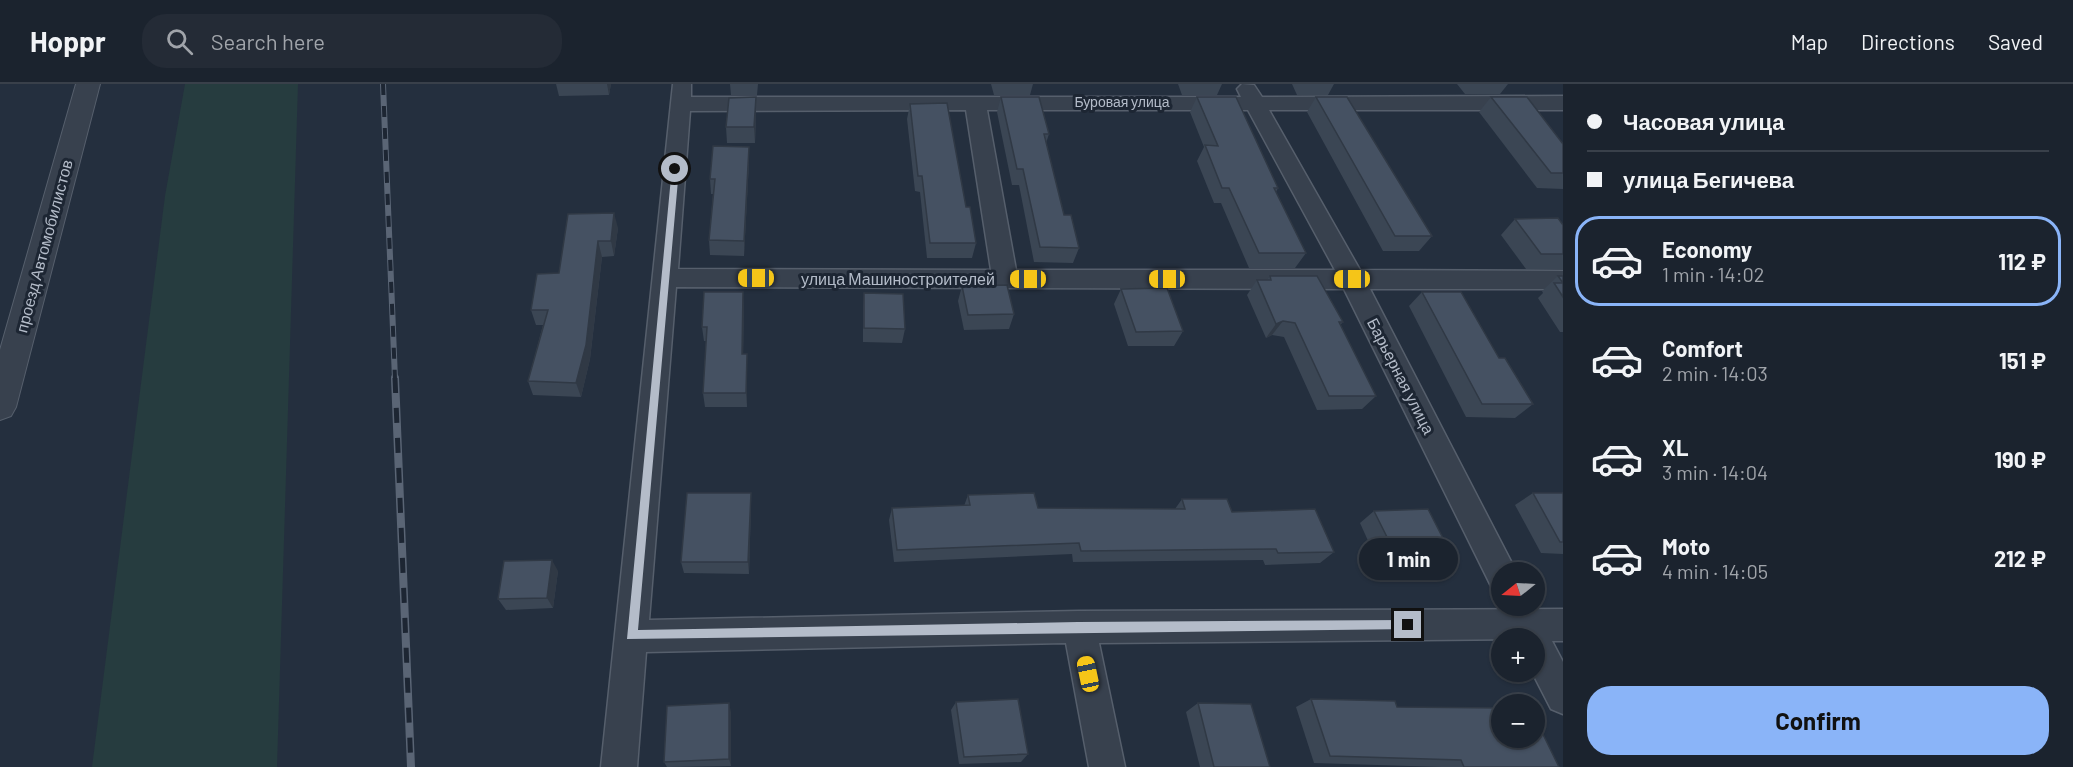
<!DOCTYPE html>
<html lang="en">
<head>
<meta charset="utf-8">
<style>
  :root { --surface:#1b232e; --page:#242b36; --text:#f1f3f6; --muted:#a0a4aa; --line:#39404a; --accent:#8ab4f8 }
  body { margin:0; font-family:Barlow,sans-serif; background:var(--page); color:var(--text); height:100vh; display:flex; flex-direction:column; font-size:22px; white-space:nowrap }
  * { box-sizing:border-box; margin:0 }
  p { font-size:20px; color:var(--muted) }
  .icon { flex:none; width:33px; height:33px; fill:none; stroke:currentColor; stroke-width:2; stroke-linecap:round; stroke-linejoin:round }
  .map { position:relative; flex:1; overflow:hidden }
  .sheet { display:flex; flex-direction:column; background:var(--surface); width:510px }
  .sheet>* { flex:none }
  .hud { display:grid; align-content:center; height:132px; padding:0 24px; background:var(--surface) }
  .needle { width:39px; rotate:252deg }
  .tools { position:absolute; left:1491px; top:478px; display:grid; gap:12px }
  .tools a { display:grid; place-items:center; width:54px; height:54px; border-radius:50%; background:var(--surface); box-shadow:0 2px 4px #0004,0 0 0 2px var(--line); font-size:30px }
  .end { position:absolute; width:27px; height:27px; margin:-14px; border:8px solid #b4bcc9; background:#111; box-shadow:0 0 0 3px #111 }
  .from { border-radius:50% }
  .bubble { position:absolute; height:42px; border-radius:21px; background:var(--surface); box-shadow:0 2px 4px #0004,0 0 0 2px var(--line); font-size:20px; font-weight:700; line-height:42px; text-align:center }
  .car { position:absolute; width:18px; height:36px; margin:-18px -9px; border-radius:8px; box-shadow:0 0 4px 2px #0007; background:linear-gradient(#f5c518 24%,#345 0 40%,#f5c518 0 76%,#345 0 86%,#f5c518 0) }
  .hud b { display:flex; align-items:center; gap:21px; height:57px; font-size:22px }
  .hud b+b { border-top:2px solid var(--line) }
  .hud i { width:15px; height:15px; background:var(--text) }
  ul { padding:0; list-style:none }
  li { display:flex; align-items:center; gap:18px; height:90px; margin:0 12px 9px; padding:0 12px; border:3px solid transparent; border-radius:24px }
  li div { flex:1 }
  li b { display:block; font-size:22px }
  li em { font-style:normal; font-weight:700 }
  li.active { border-color:var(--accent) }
  li>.icon { width:54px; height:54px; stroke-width:1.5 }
  .action { display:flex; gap:12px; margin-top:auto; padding:12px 24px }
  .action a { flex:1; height:69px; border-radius:24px; background:var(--accent); color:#111; font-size:24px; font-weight:700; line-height:69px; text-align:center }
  header { display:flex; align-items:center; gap:36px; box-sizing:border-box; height:84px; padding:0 30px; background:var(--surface); border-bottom:2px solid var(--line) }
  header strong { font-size:28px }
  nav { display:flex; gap:33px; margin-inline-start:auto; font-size:21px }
  .search { width:420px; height:54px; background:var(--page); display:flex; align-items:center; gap:15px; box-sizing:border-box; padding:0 21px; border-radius:24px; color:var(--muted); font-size:22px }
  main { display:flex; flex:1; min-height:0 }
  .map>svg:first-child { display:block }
  .green { fill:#263c3f }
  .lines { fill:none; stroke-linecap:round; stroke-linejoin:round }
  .minor-casing { stroke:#565f6c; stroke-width:3 }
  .tertiary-casing { stroke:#565f6c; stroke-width:2 }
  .minor { fill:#38414e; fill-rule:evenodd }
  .tertiary { fill:#38414e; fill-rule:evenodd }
  .rail-far1-casing { stroke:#5a6575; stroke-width:6 }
  .rail-casing { stroke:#5a6575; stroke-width:8 }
  .rail-far1 { stroke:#1d2633; stroke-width:4; stroke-dasharray:11; stroke-linecap:butt }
  .rail { stroke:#1d2633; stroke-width:5; stroke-dasharray:15; stroke-linecap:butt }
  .wall { fill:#3b4654 }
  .shaded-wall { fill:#303945 }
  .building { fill:#455162; stroke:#303945; stroke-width:1.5 }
  .route { fill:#b4bcc9 }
  .labels { text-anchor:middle; stroke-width:6; stroke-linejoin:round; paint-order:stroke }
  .far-street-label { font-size:14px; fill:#b4bcc9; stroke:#1d2633 }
  .street-label { font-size:16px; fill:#b4bcc9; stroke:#1d2633 }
</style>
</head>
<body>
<header>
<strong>Hoppr</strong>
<div class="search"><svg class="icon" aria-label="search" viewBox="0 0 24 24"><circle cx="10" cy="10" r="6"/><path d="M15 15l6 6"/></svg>Search here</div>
<nav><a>Map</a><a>Directions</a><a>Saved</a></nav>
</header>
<main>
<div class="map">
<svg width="1563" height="683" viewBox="0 0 1563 683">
  <rect width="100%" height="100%" fill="#242f3e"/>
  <polygon class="green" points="185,0 298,0 277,683 92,683 165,112"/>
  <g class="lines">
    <g class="minor-casing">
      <path id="minor" d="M673,0h18v13h550l-4,-8 5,-5 12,1 8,12 301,-1v14h-294l91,160 203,1v18h-193l147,284h-15v18l-11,-5 -147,-297 -668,-2 -27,333 430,-9 484,-2v32h-11l11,21v52l-12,-5 -19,-37h2v-33l-435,4 26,124h-36l-23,-124 -420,9 -9,115h-36zM966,26l25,160 -313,-1 12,-158zM987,26h261l87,160h-319z"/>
    </g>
    <g class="tertiary-casing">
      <polygon id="tertiary" points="76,0 100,0 16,323 11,332 0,336 0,266"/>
    </g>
    <use href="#minor" class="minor"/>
    <use href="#tertiary" class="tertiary"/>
    <g class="rail-far1-casing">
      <polyline id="rail-far1" points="383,0 395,295"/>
    </g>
    <g class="rail-casing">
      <polyline id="rail" points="395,294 411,683"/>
    </g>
    <use href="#rail-far1" class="rail-far1"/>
    <use href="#rail" class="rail"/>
  </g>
  <g class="wall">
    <polygon points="556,0 611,0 609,11 559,12"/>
    <polygon points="730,0 758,0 757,11 731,11"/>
    <polygon points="991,0 1033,0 1030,11 994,11"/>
    <polygon points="1178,0 1222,0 1217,11 1182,11"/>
    <polygon points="1292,0 1334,0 1328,11 1297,11"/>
    <polygon points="1457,0 1508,0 1500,10 1465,10"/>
    <polygon points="1001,13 1049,50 1046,59 1064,131 1079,164 1073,179 1034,178 1019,101 1012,101 997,28"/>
    <polygon points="1197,13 1278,104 1276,108 1306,169 1295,184 1249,184 1221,119 1214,119 1197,77 1204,63 1190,28"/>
    <polygon points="1316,13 1432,152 1419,167 1383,167 1307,28"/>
    <polygon points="1491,13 1563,60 1563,105 1537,104 1479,28"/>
    <polygon points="910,20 966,123 976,159 972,174 927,174 920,108 915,107 907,35"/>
    <polygon points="756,29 755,59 727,59 726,43"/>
    <polygon points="749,78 744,172 710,171 709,156 713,110 711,110 710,95"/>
    <polygon points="568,130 618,144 614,172 602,173 590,275 581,313 533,311 528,297 543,241 536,241 531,226 559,189"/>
    <polygon points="1515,135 1563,141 1563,185 1526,185 1501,151"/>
    <polygon points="1270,192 1343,238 1340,241 1376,312 1362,325 1317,326 1284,253 1272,251 1266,254 1247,211 1257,196 1267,196"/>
    <polygon points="1558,192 1563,192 1563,248 1560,248 1538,214 1543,209 1542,207"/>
    <polygon points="962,202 1014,230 1009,245 964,246 958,217"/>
    <polygon points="1121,205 1183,247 1174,262 1128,262 1114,220"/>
    <polygon points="1422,208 1499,274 1533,320 1515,334 1466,333 1409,222"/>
    <polygon points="864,209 905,245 902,259 863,258 863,223"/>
    <polygon points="744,222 743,270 747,270 747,323 705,323 703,309 706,257 704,257 702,243"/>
    <polygon points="751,409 751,422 749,490 684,489 681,478"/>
    <polygon points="1533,409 1563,409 1563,470 1541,469 1515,421"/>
    <polygon points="968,411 1038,424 1175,425 1182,415 1232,428 1334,468 1320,479 1265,481 1263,476 1073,478 1072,470 894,478 889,436 892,424 964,422"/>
    <polygon points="1374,427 1450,468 1433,479 1379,481 1360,439"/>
    <polygon points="558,487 553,524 506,526 498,515"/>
    <polygon points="1311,615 1397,623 1559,683 1441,683 1314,679 1296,623"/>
    <polygon points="956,618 1028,670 1021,678 959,680 951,626"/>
    <polygon points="1198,619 1270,683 1200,683 1186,628"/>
    <polygon points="731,628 731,682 667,683 664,678"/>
  </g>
  <g class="shaded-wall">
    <polygon points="607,0 611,0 609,11"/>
    <polygon points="756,13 756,29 755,59 754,43"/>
    <polygon points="749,63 749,78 744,172 744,157"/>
    <polygon points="614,129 618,144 614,172 611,157"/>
    <polygon points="598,157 602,173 590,275 581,313 576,299"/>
    <polygon points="743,208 744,222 743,284 742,270"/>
    <polygon points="1283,237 1272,251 1266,254 1276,240"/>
    <polygon points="747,270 747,323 746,309"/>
    <polygon points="751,409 751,422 749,490 748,478"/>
    <polygon points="552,476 558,487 553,524 547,514"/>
    <polygon points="729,619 731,628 731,682 729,675"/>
  </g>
  <g class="building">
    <polygon points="756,13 754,43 726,43 729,14"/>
    <polygon points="1001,13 1039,13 1049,50 1044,50 1064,131 1071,131 1079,164 1040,163 1023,85 1017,85"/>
    <polygon points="1197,13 1236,13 1278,104 1274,104 1306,169 1259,169 1229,104 1222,104 1205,61 1218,62"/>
    <polygon points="1316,13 1347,13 1432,152 1395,152"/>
    <polygon points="1491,13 1527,13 1563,60 1563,89 1551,89"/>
    <polygon points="947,19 966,123 970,123 976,159 930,159 922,92 918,92 910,20"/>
    <polygon points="713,62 749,63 744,157 709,156 715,95 710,95"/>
    <polygon points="614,129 611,157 598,157 586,261 576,299 528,297 548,226 531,226 537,190 559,189 568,130"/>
    <polygon points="1558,134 1563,141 1563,170 1541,170 1515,135"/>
    <polygon points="1270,192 1317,192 1343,238 1339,238 1376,312 1329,312 1295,239 1283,237 1276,240 1257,196 1271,196"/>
    <polygon points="1558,192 1563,192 1563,199"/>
    <polygon points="1554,199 1563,199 1563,213"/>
    <polygon points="1007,201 1014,230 968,231 962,202"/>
    <polygon points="1167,204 1183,247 1136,248 1121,205"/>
    <polygon points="704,208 743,208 742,270 747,270 746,309 703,309 707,243 702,243"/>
    <polygon points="1422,208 1461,208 1499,274 1505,274 1533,320 1482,320"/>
    <polygon points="864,209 903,210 905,245 864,244"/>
    <polygon points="687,409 751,409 748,478 681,478"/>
    <polygon points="1034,409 1038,424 1185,425 1182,415 1227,415 1232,428 1315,425 1334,468 1278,469 1276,465 1081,467 1079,459 897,466 892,424 970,421 968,411"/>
    <polygon points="1533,409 1563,409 1563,458 1560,458"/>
    <polygon points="1428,425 1450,468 1395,469 1374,427"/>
    <polygon points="552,476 547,514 498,515 504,477"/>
    <polygon points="1018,615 1028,670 964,673 956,618"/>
    <polygon points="1311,615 1395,617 1397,623 1502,624 1502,654 1534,654 1534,632 1559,683 1464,683 1461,676 1330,672"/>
    <polygon points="729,619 729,675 664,678 667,622"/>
    <polygon points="1198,619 1251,620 1270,683 1214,683"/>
  </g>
  <polygon class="route" points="672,83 679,85 638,546 1078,538 1408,536 1412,538 1412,545 627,555"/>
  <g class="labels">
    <g class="far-street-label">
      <text x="1122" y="23">Буровая улица</text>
    </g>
    <g class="street-label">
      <text transform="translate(44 162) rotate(-75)" y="6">проезд Автомобилистов</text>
      <text x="898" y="201">улица Машиностроителей</text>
      <text transform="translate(1401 292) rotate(63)" y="6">Барьерная улица</text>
    </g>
  </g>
</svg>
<div class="tools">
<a><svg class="needle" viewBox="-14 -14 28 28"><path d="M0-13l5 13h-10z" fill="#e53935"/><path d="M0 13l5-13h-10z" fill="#a0a4aa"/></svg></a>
<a>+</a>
<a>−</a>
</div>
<i class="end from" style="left:675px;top:85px"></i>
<i class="end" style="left:1408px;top:541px"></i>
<div class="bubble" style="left:1359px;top:454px;width:99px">1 min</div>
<i class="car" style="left:756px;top:194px;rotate:270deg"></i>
<i class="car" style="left:1028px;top:195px;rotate:270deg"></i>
<i class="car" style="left:1167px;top:195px;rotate:270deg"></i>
<i class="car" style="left:1352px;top:195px;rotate:270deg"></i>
<i class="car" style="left:1088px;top:590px;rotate:348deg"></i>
</div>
<section class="sheet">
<div class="hud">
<b><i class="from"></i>Часовая улица</b>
<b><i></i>улица Бегичева</b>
</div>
<ul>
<li class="active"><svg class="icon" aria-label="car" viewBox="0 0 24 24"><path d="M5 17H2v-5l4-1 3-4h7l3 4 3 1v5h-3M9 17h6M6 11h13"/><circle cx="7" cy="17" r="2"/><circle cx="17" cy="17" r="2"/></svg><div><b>Economy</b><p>1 min · 14:02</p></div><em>112 ₽</em></li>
<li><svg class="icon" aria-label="car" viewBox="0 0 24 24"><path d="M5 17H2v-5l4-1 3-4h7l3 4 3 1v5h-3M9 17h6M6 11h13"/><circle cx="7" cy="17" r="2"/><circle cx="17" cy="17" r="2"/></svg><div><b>Comfort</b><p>2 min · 14:03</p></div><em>151 ₽</em></li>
<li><svg class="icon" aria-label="car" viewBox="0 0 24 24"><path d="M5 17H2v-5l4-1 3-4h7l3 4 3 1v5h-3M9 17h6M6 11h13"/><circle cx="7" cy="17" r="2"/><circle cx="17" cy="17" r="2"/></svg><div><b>XL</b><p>3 min · 14:04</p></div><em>190 ₽</em></li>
<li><svg class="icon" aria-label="car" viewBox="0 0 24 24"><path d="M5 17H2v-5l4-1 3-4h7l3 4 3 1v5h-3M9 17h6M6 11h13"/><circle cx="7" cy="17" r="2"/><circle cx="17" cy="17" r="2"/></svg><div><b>Moto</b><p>4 min · 14:05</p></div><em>212 ₽</em></li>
</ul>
<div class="action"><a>Confirm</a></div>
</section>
</main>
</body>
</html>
